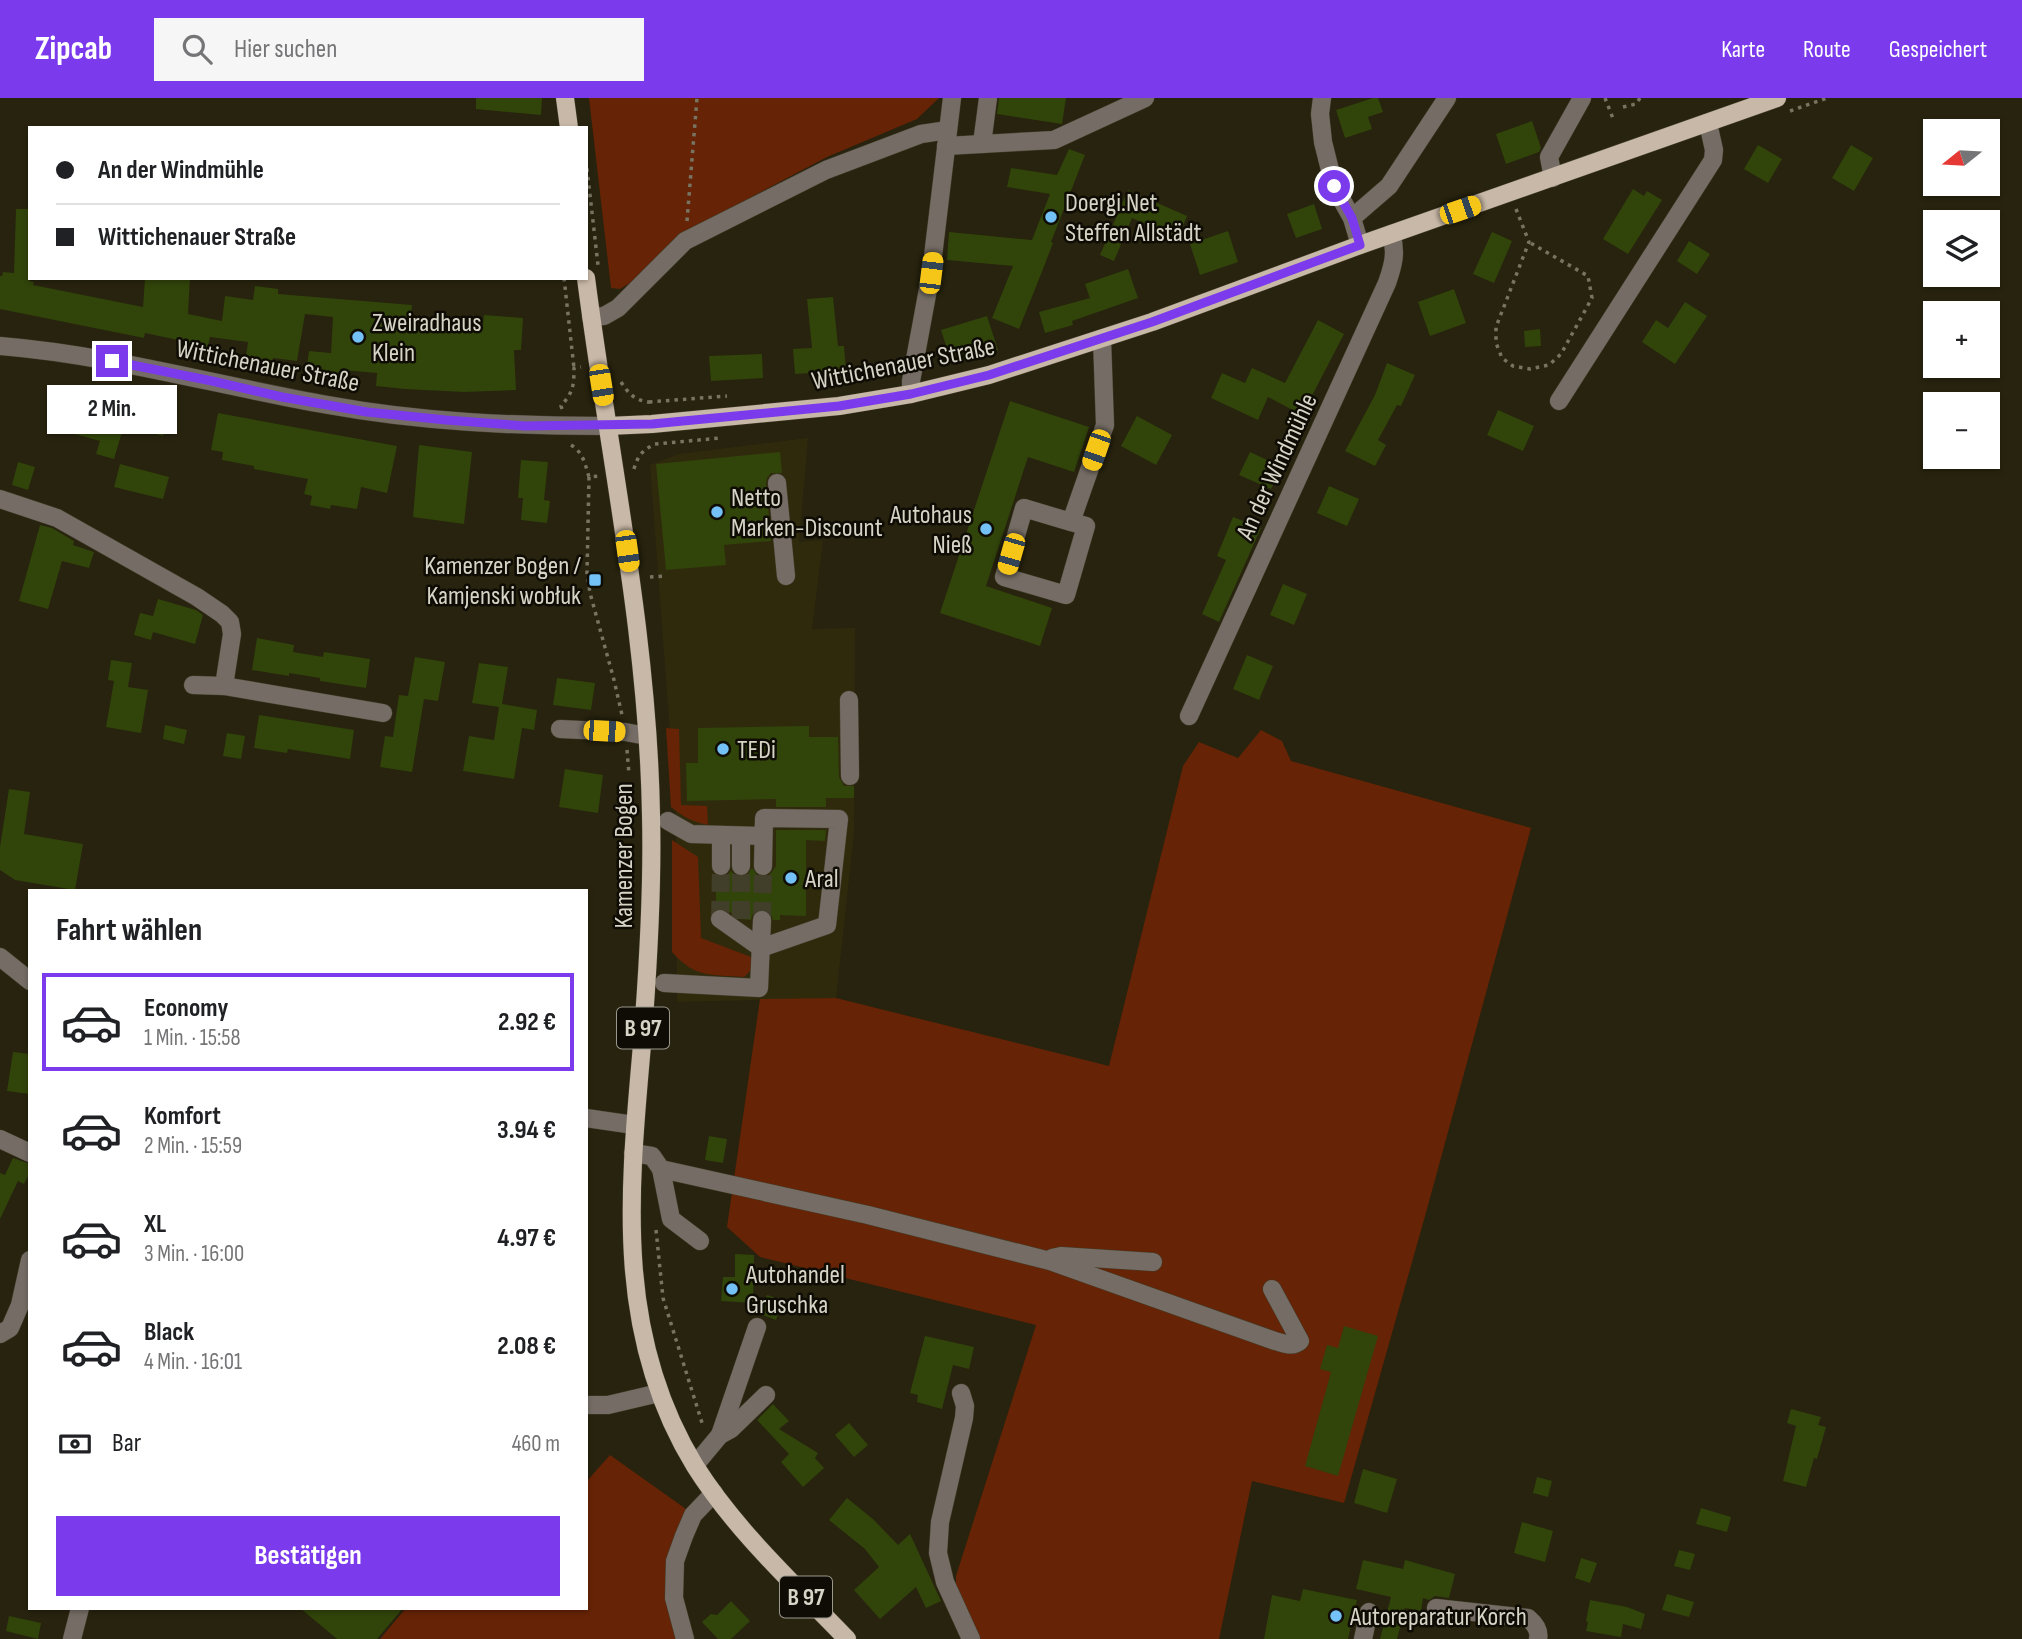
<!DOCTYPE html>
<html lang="de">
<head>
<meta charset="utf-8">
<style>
  :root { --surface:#fff; --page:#f6f6f6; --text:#202124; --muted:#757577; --line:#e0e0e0; --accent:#7c3aed }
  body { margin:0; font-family:"Sofia Sans Condensed",sans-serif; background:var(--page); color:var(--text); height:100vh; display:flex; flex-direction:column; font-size:26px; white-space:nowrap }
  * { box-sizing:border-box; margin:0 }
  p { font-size:23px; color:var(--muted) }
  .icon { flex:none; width:38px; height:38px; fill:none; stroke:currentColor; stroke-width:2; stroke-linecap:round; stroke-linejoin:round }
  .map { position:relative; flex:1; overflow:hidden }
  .sheet { position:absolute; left:28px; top:791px; width:560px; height:721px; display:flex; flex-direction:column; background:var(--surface); border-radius:0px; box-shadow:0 2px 5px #0004 }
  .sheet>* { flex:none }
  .banner { position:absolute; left:28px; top:28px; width:560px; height:154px; border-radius:0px; box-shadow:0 2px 5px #0004; display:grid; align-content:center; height:154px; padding:0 28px; background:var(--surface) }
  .needle { width:46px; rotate:252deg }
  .tools { position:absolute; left:1923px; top:21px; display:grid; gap:14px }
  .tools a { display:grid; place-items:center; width:77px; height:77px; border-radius:0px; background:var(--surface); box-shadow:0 2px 5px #0004; font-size:35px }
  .end { position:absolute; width:32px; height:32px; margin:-16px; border:9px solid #7c3aed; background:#fff; box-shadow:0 0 0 4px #fff }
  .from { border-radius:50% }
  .bubble { position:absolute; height:49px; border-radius:0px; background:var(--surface); box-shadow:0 2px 5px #0004; font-size:23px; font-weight:700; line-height:49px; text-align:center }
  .car { position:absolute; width:21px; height:42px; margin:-21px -10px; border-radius:9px; box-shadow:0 0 5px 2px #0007; background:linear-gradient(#f5c518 24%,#345 0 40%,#f5c518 0 76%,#345 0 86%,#f5c518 0) }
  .banner b { display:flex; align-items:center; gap:24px; height:66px; font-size:26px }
  .banner b+b { border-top:2px solid var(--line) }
  .banner i { width:18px; height:18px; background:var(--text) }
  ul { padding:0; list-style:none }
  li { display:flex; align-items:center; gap:21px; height:98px; margin:0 14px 10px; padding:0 14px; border:4px solid transparent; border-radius:0px }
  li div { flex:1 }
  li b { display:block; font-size:26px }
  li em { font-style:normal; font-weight:700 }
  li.current { border-color:var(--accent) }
  li>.icon { width:63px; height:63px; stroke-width:1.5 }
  h2 { padding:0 28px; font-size:32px; line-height:84px }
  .pay { display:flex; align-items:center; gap:18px; height:77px; padding:0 28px; font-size:26px }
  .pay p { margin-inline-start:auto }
  .cta { display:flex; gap:14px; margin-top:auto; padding:14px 28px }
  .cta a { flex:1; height:80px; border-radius:0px; background:var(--accent); color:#fff; font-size:28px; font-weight:700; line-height:80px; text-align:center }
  header { display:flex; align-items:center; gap:42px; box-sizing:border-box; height:98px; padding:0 35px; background:var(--accent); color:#fff }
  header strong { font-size:33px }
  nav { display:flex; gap:38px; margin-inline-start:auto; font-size:24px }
  .search { width:490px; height:63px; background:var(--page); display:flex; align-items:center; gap:18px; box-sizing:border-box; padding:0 24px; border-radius:0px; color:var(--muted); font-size:26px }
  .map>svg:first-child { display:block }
  .built { fill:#302a0d }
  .green { fill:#662305 }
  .building { fill:#31440a }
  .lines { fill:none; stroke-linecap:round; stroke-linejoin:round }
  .minor-tunnel { stroke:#413e2a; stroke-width:18; stroke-dasharray:18 9; stroke-linecap:butt }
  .minor-casing { stroke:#433f2c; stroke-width:19 }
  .major-casing { stroke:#433f2c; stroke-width:19 }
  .path { stroke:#777462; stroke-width:3.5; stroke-dasharray:3.5 5; stroke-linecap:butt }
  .minor { stroke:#756d65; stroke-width:18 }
  .major { stroke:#c8b8a7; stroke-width:18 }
  .route { stroke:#7c3aed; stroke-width:9 }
  .poi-dot { fill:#73c1f6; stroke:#0e0c04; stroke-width:2.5 }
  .labels { text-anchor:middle; stroke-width:5; stroke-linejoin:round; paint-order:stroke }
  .shield { fill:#0e0c04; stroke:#9a988c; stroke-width:2 }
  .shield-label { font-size:24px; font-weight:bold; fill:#d6d4c7 }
  .poi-label { font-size:26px; fill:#d6d4c7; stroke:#0e0c04; text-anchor:start }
  .street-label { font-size:26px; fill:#d6d4c7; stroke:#0e0c04 }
</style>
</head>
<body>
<header>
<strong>Zipcab</strong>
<div class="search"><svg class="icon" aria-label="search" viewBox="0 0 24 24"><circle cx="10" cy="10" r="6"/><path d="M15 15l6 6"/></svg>Hier suchen</div>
<nav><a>Karte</a><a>Route</a><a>Gespeichert</a></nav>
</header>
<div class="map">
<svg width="2022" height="1541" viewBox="0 0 2022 1541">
  <rect width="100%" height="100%" fill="#27230e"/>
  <polygon class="built" points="808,340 799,444 823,442 812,531 855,530 854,735 836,900 677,904 676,714 650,367 679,356"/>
  <g class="green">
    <polygon points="589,0 939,0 917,21 827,59 677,138 633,183 620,191 611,190"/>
    <path d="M666,630l13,1 2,76 26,1 1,19c-15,-3 -25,-8 -37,-18z"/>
    <polygon points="1261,632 1282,643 1291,663 1531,730 1427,1111 1344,1405 1252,1383 1219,1541 971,1541 956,1511 956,1478 1036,1227 760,1159 727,1129 760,901 836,900 1109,968 1183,668 1199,644 1238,660"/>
    <path d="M672,742l26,17 3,81 50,19 4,4v5l-11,11c-33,-3 -48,2 -72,-25z"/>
    <polygon points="610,1357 693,1416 675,1463 685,1541 380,1541 406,1510 586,1510 586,1384"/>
  </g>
  <g class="building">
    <polygon points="476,0 542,0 541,17 476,11"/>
    <polygon points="999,0 1066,0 1062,26 997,16"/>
    <polygon points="1373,0 1378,0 1383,14 1368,19 1372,31 1345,40 1336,12"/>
    <polygon points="1532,23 1541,50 1539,54 1506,66 1496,36"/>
    <polygon points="1758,47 1782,61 1768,85 1744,71"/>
    <polygon points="1851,47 1873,60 1854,93 1832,80"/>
    <polygon points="1069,51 1085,57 1051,144 1053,145 1043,171 1019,231 992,220 1013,168 947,162 949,134 1032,142 1050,96 1007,89 1011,70 1057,77"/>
    <polygon points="1633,91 1644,98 1647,93 1662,102 1628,156 1603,141"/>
    <polygon points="1128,92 1187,118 1178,140 1132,120 1114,163 1100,157"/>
    <polygon points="1314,106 1322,131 1296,140 1287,116"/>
    <polygon points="16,111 30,111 29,183 34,184 33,187 143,209 145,180 190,180 188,216 222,223 225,198 253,202 255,188 278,191 278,196 412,207 410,227 447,230 448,224 483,227 484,217 523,220 521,252 514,252 516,292 464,294 405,291 376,288 377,275 342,272 341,283 306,276 309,253 331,255 333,219 305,216 297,263 273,260 272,268 245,265 248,244 210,239 206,256 177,249 178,242 145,235 144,240 0,211 0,178 2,178 3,174 14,175"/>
    <polygon points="1228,133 1238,164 1200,177 1190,146"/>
    <polygon points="1492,134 1512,143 1494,185 1473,176"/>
    <polygon points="1689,143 1710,156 1697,176 1677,163"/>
    <polygon points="1128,171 1138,200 1072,223 1073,227 1045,235 1039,214 1090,200 1085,186"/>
    <polygon points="1454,191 1466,225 1430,238 1418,204"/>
    <polygon points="833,199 838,248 844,248 846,273 795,276 793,251 812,250 807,201"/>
    <polygon points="1685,204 1707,218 1675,266 1642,244 1656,222 1668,230"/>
    <polygon points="987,218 998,252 952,266 941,232"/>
    <polygon points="1318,222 1344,236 1302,317 1268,299 1258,322 1211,300 1222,275 1245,285 1252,270 1285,285"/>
    <polygon points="1540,231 1541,248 1525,249 1524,233"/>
    <polygon points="762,256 763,280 711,283 709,258"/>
    <polygon points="1387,265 1415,277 1401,308 1397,307 1378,342 1386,347 1375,368 1345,353 1375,297"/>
    <polygon points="64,288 112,302 114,291 172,308 163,338 124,327 114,361 96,356 100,343 53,330"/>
    <polygon points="1010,303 1089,329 1074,374 1028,359 986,488 1052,510 1040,548 940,515"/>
    <polygon points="1498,312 1534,328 1523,353 1487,337"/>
    <polygon points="218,315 397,348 387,395 361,389 357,411 331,407 330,411 310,407 312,398 304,396 308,381 254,371 254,368 222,362 223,354 211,352"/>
    <polygon points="1137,318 1172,337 1156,367 1121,348"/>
    <polygon points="419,347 472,354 464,426 413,419"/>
    <polygon points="780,354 782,375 771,375 767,380 766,385 771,443 724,447 726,467 666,472 656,366"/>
    <polygon points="1250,354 1282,369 1271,391 1239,377"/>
    <polygon points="521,362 548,364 544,402 550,403 547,425 521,422 523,400 518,400"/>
    <polygon points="18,364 35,369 28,392 12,387"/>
    <polygon points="120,366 169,379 163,401 114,389"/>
    <polygon points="1329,388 1359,401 1347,428 1317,415"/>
    <polygon points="1233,419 1261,430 1219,524 1202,516 1226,462 1217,458"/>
    <polygon points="40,427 52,430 74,443 73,447 94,454 89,470 62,463 48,511 19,503"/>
    <polygon points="1283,486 1307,496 1294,527 1270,517"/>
    <polygon points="158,501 196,512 203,517 195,546 153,534 151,542 134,537 140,515 153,518"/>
    <polygon points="257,540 294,547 293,554 323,559 324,554 370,561 366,590 320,583 320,580 289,575 289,578 252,572"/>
    <polygon points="1247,557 1273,568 1259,602 1233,591"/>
    <polygon points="415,559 445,564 438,603 424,601 412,674 380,669 385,638 393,639 399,597 408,598"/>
    <polygon points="111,562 132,565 128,589 148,592 141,635 106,629 114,583 108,582"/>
    <polygon points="479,565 508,569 502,606 537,612 534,632 522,630 514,681 463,673 469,638 494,642 499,609 472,605"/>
    <polygon points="557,580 595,585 591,612 553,607"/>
    <polygon points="259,617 354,632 350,661 288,651 287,655 254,650"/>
    <polygon points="165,627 187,632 184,646 163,641"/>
    <polygon points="809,628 809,639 838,639 839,679 844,688 854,688 854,700 826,700 826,709 776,709 776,701 687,703 686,665 698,665 698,630"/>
    <polygon points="227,635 245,638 241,661 223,658"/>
    <polygon points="565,671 603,677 598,715 559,709"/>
    <polygon points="9,691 30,694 24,736 83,746 75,792 15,782 0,772 0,749"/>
    <polygon points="776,732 826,732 825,743 806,742 806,818 780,817 780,822 773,822 769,813 762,811 753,815 751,822 740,821 726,811 716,811 716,778 726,778 731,773 736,778 742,779 747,777 752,770 757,777 762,779 768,778 772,774 776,768"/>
    <polygon points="13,954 30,956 30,996 7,993"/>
    <polygon points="709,1038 727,1041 723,1065 705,1062"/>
    <polygon points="13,1060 30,1066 30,1074 24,1086 18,1083 0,1121 0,1075 5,1077"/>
    <polygon points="735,1156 754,1157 753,1205 721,1203 723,1179 735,1179"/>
    <polygon points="767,1197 783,1202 776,1222 760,1216"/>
    <polygon points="1344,1228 1378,1238 1338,1378 1305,1368 1331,1274 1320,1271 1327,1247 1338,1250"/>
    <polygon points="925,1238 974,1249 969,1271 953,1267 942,1311 917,1304 918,1297 910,1295"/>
    <polygon points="773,1306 789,1323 779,1331 818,1355 815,1360 824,1370 803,1389 781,1364 789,1356 757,1322"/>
    <polygon points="1791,1311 1821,1319 1818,1327 1826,1329 1817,1361 1814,1360 1806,1389 1783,1383 1796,1328 1787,1325"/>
    <polygon points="849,1325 868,1347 854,1359 835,1337"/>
    <polygon points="1363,1371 1397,1381 1387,1415 1354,1405"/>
    <polygon points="1537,1379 1552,1383 1548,1399 1533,1395"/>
    <polygon points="847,1400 874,1422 898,1447 910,1436 941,1503 926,1510 916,1489 880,1521 854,1492 879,1469 865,1451 829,1422"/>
    <polygon points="1701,1410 1731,1419 1727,1434 1696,1426"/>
    <polygon points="1522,1424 1553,1433 1545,1464 1514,1455"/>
    <polygon points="1679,1452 1695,1456 1690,1472 1674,1468"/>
    <polygon points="1581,1460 1597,1465 1590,1485 1575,1480"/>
    <polygon points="1363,1462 1403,1471 1405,1462 1455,1476 1449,1500 1435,1498 1429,1502 1423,1500 1421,1513 1405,1510 1397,1541 1380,1541 1391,1499 1356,1491"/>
    <polygon points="1303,1491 1357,1502 1348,1541 1264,1541 1272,1497 1300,1503"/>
    <polygon points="1667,1496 1694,1504 1689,1519 1662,1512"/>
    <polygon points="1590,1502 1627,1509 1645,1516 1641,1531 1623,1526 1621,1539 1586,1533 1588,1524 1586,1523"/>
    <polygon points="731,1503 750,1523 731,1541 718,1541 702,1524 711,1516 717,1517"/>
    <polygon points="300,1510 403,1510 377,1541 337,1541"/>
    <polygon points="9,1518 41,1525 38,1541 6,1533"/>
  </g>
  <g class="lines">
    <g class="minor-tunnel">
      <polyline points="720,821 721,768"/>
      <polyline points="741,821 741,768"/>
      <polyline points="762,822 763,768"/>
    </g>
    <g class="minor-casing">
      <g id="minor">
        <polyline points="1322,0 1320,16 1323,44 1334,88 1352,120 1360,147"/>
        <polyline points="982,46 988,0"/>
        <polyline points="946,48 1054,42 1145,0"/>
        <polyline points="1553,80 1549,59 1582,0"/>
        <polyline points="1352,120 1389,88 1447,0"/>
        <polyline points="591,219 604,218 618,210 685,143 826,72 921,36 948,32"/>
        <path d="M0,248c111,9 219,40 328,59 93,17 186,21 280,21"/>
        <polyline points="911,296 911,283 931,175 952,0"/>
        <polyline points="1559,303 1713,62 1714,52 1708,25"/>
        <polyline points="777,385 786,478"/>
        <polyline points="0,401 57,420 197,499 222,516 230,524 232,536 224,588"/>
        <polyline points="1071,424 1086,428 1066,497 1004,479 1024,410 1071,424 1105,327 1102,241"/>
        <polyline points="193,587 224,588 383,615"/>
        <polyline points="849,602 850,678"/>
        <path d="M1189,618l198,-433c6,-17 10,-31 4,-49"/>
        <polyline points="560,631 625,634 647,638"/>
        <polyline points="668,723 691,736 763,738"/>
        <polyline points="721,768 721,737"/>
        <polyline points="741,768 741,738"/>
        <polyline points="720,821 761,850"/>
        <polyline points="761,850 827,827 839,721 764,720 763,768"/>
        <polyline points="0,859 30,883"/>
        <polyline points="664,885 759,890 762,822"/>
        <polyline points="586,1020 634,1027"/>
        <polyline points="0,1041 30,1055"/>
        <path d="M633,1055l19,3 9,13 207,46 182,46 225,80c9,2 17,7 25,0l-28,-52"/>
        <polyline points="661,1071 671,1121 700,1143"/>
        <polyline points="1052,1160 1061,1158 1153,1164"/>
        <polyline points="0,1236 10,1230 20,1207 30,1162"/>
        <polyline points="961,1295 965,1308 964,1320 940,1424 938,1455 945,1484 971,1541"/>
        <polyline points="586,1307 608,1307 659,1295"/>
        <polyline points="720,1337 757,1229"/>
        <polyline points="695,1367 720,1337 731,1331 766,1297"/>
        <path d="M1436,1510l92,10c6,5 12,12 10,21"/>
        <polyline points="72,1541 80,1510"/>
        <polyline points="685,1541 674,1500 675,1463 684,1438 693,1417 714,1395"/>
        <polyline points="1363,1541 1369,1514"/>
      </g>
    </g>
    <g class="major-casing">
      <g id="major">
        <polyline points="565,0 569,30"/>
        <path d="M586,180c23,179 62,356 65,537 2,76 -3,154 -9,230 -13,147 -28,289 53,421 41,65 99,118 152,173"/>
        <polyline points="608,328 652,326 839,308 911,296 989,277 1152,224 1360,147 1777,0"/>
      </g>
    </g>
    <g class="path">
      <polyline points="1605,0 1614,23"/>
      <polyline points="1623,9 1636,6 1640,0"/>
      <polyline points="1790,13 1827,0"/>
      <polyline points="586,62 598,167"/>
      <polyline points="1516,111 1529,144 1496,229 1496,245 1502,260 1513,268 1530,271 1549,267 1561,256 1592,200 1588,178 1529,144"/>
      <polyline points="687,123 697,0"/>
      <polyline points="564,180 574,270"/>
      <path d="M621,284c8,12 13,18 28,20l1,4"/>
      <polyline points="649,304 727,298"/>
      <path d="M562,311l-1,-3c12,-14 13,-20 13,-38l7,-1"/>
      <polyline points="655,346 721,340"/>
      <path d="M571,347c12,7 14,19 18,32l10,-1"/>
      <path d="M634,371c3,-12 9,-20 20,-24"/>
      <polyline points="589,379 587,475 590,495 614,582 622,617"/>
      <polyline points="650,479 664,478"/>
      <polyline points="627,652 629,676"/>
      <polyline points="656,1132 663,1200 703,1328"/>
    </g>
    <use href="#minor" class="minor"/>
    <use href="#major" class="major"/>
  </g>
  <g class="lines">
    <polyline class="route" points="112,263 212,283 282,299 367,314 446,322 525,328 652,326 839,308 911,296 989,277 1152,224 1360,147 1352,120 1334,88"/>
  </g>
  <g class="poi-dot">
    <circle cx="1051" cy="119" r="7"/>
    <circle cx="358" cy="239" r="7"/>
    <circle cx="717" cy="414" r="7"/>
    <circle cx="986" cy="431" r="7"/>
    <rect x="588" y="475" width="14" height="14" rx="3.5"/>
    <circle cx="723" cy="651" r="7"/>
    <circle cx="791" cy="780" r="7"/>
    <circle cx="732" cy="1191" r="7"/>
    <circle cx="1336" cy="1518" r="7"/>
  </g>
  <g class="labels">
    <g class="shield">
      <rect x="617" y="909.5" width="52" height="41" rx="5"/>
      <rect x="780" y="1478.5" width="52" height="41" rx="5"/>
    </g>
    <g class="shield-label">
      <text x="643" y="938">B 97</text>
      <text x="806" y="1507">B 97</text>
    </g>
    <g class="poi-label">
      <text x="1065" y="113">Doergi.Net<tspan x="1065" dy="30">Steffen Allstädt</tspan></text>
      <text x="372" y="233">Zweiradhaus<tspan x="372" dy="30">Klein</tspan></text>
      <text x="731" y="408">Netto<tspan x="731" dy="30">Marken-Discount</tspan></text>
      <text x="972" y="425" text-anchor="end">Autohaus<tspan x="972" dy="30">Nieß</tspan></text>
      <text x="581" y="476" text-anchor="end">Kamenzer Bogen /<tspan x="581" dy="30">Kamjenski wobłuk</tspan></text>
      <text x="737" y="660">TEDi</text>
      <text x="805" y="789">Aral</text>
      <text x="746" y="1185">Autohandel<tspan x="746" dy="30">Gruschka</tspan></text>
      <text x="1350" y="1527">Autoreparatur Korch</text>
    </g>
    <g class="street-label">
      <text transform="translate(903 265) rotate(-11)" y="9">Wittichenauer Straße</text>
      <text transform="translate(268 267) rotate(11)" y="9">Wittichenauer Straße</text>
      <text transform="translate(1276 368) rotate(-65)" y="9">An der Windmühle</text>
      <text transform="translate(623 758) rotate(-90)" y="9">Kamenzer Bogen</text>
    </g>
  </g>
</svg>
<div class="tools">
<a><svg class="needle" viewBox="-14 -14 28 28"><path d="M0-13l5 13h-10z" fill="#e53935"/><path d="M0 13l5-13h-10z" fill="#757577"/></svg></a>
<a><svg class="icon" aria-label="layers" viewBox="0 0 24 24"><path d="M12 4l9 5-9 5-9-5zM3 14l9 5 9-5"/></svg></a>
<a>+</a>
<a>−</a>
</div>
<i class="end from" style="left:1334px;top:88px"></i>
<i class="end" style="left:112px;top:263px"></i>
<div class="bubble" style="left:47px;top:287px;width:130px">2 Min.</div>
<i class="car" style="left:1460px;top:112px;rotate:71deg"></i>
<i class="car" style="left:931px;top:175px;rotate:7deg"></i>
<i class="car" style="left:601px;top:287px;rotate:171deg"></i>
<i class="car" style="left:1096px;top:352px;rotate:199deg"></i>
<i class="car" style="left:627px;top:453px;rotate:172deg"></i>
<i class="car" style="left:1011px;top:456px;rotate:196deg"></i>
<i class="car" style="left:604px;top:633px;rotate:93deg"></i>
<div class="banner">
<b><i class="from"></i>An der Windmühle</b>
<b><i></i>Wittichenauer Straße</b>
</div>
<section class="sheet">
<h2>Fahrt wählen</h2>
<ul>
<li class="current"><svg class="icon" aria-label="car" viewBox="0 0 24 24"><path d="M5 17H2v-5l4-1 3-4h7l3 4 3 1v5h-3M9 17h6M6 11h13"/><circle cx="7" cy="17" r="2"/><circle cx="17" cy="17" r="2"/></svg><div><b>Economy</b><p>1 Min. · 15:58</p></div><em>2.92 €</em></li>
<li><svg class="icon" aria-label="car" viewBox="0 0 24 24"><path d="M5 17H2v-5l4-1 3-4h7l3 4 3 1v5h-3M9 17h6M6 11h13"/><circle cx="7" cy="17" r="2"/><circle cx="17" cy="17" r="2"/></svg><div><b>Komfort</b><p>2 Min. · 15:59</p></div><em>3.94 €</em></li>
<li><svg class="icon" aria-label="car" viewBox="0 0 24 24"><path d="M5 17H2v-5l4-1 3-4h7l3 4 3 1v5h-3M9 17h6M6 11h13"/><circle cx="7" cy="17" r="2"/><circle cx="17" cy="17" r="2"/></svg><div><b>XL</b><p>3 Min. · 16:00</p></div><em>4.97 €</em></li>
<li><svg class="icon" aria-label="car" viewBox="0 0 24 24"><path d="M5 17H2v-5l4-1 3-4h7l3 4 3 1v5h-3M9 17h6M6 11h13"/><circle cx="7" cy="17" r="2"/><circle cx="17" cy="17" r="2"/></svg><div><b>Black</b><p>4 Min. · 16:01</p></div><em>2.08 €</em></li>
</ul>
<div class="pay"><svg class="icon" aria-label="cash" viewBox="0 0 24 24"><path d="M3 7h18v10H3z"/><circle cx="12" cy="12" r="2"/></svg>Bar<p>460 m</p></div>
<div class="cta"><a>Bestätigen</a></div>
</section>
</div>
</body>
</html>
